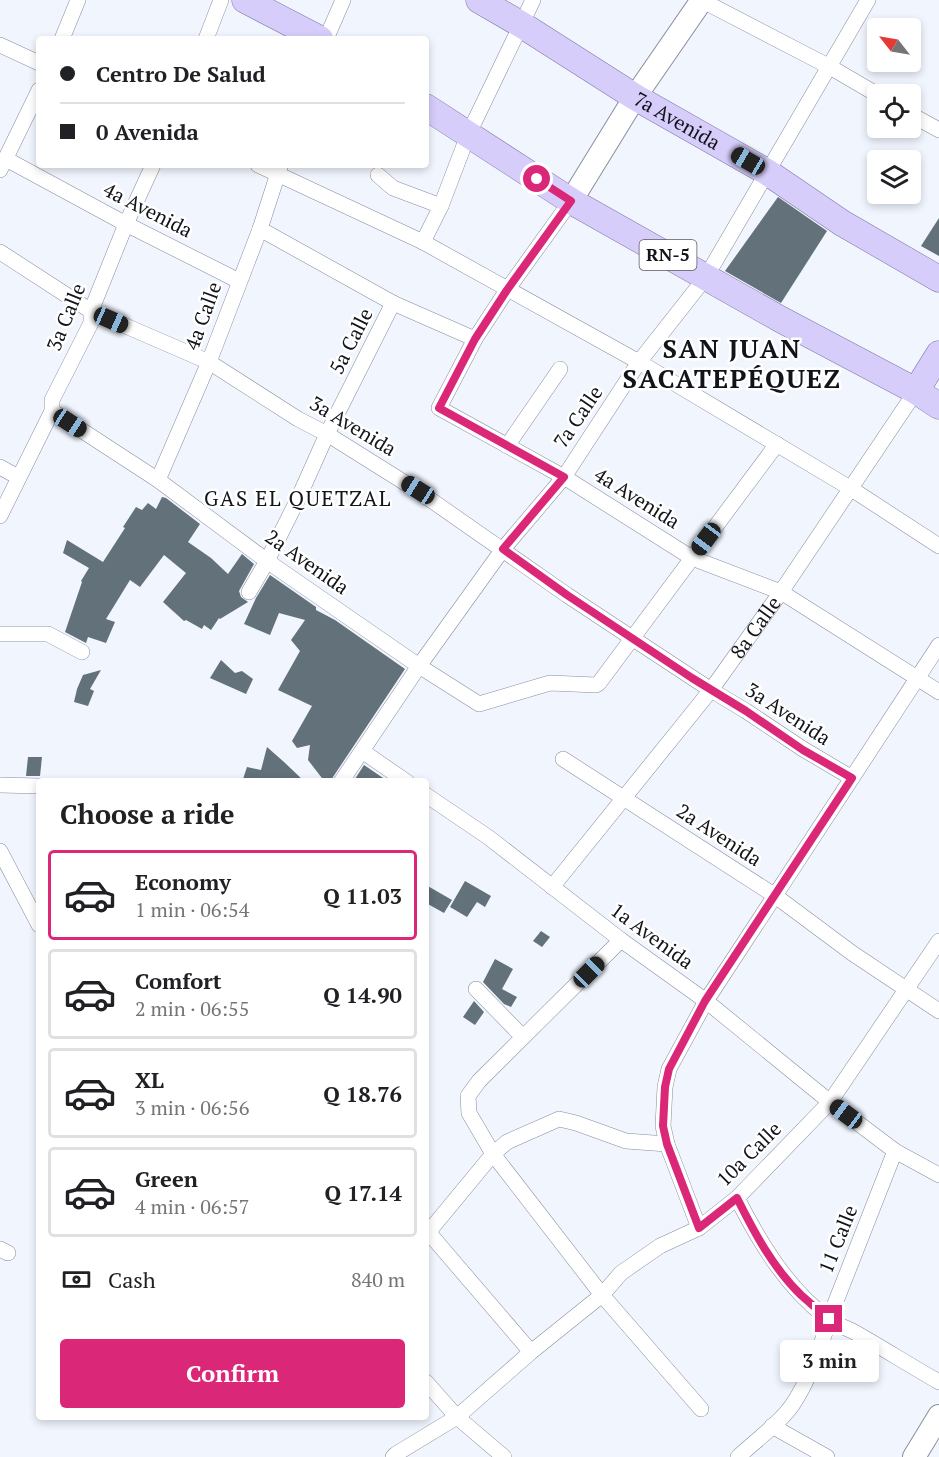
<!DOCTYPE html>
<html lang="en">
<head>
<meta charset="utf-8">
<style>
  :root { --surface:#fff; --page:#f2f2f2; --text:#202124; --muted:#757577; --line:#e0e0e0; --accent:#db2777 }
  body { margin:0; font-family:"PT Serif",serif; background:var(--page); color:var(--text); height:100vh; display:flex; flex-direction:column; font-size:22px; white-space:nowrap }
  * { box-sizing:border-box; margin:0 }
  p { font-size:20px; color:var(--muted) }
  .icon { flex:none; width:33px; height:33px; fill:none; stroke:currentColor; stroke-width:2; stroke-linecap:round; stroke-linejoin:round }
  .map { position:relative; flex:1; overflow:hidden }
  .sheet { position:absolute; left:36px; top:778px; width:393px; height:642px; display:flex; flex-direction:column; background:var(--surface); border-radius:6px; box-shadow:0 3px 9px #0003 }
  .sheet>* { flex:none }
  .banner { position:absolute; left:36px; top:36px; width:393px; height:132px; border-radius:6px; box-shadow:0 3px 9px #0003; display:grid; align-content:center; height:132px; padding:0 24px; background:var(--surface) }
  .needle { width:39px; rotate:301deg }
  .fabs { position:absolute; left:867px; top:18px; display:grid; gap:12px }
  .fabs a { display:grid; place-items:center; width:54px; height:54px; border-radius:6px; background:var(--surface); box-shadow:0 3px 9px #0003; font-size:30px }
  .end { position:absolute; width:27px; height:27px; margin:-14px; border:8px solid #db2777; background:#fff; box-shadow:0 0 0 3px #fff }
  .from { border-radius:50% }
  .bubble { position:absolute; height:42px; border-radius:6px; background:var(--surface); box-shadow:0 3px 9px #0003; font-size:20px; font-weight:600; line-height:42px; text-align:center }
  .car { position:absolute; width:18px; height:36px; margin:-18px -9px; border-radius:8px; box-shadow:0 0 4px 2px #0007; background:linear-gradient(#222 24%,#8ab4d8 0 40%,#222 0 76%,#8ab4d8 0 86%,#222 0) }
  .banner b { display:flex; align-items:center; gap:21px; height:57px; font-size:22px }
  .banner b+b { border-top:2px solid var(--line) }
  .banner i { width:15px; height:15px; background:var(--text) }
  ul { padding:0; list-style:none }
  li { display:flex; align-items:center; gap:18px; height:90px; margin:0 12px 9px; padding:0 12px; border:3px solid var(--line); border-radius:6px }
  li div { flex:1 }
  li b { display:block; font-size:22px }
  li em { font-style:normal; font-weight:600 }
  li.active { border-color:var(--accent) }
  li>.icon { width:54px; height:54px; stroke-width:1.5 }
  h2 { padding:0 24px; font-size:27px; line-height:72px }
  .pay { display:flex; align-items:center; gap:15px; height:66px; padding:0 24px; font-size:22px }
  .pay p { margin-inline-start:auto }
  .action { display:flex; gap:12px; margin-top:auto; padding:12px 24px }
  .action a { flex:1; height:69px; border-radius:6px; background:var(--accent); color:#fff; font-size:24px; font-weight:600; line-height:69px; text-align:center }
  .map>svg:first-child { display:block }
  .building { fill:#63717a }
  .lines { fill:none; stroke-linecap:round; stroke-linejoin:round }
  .street-casing { stroke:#878e9c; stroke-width:16 }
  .secondary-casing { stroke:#878e9c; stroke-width:24 }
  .primary-casing { stroke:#8076a9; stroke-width:27 }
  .street { stroke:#fff; stroke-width:15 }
  .secondary { stroke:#fff; stroke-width:22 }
  .primary { stroke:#d6cdfa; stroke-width:26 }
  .route { stroke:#db2777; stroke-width:8 }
  .labels { text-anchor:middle; stroke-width:5; stroke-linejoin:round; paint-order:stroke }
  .shield { fill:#fff; stroke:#595a5e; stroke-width:1.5 }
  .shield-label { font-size:18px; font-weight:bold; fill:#121419 }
  .street-label { font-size:20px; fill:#121419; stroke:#fff }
  .neighbourhood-label { font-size:21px; letter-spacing:1.5px; fill:#121419; stroke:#fff }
  .district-label { font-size:26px; font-weight:bold; letter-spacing:1.5px; fill:#121419; stroke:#fff }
</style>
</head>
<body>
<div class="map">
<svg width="939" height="1457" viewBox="0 0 939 1457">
  <rect width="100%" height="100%" fill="#f0f5fe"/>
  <g class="building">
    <polygon points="778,197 827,231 781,303 725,271"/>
    <polygon points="939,218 939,256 921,246"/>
    <polygon points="162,497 166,498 200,524 188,542 211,558 228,574 242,554 254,564 239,591 241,597 248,602 220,619 219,618 211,630 204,625 202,629 186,620 184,621 163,602 186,573 164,555 140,587 130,580 106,619 115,622 106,643 88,637 86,643 65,632 82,582 81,581 89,568 63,553 67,540 103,562 125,528 123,527 136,507 142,510 148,503 156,509"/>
    <polygon points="270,575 316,607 316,610 335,620 405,669 333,777 331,782 325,782 308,760 310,745 297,748 292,741 312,706 278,690 300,651 291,640 305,620 279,613 270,635 244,624 256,598"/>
    <polygon points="221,660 235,673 242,671 253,679 246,694 210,678"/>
    <polygon points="101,670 90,689 94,691 88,706 74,702 77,689 83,675"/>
    <polygon points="267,747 284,762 305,782 242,782 247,767 261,770"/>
    <polygon points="28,757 42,757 40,776 26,776"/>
    <polygon points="364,765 389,782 353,782"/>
    <polygon points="465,881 491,896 485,907 477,902 467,917 450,907"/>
    <polygon points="426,885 452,900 444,913 426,903"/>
    <polygon points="541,931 550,937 542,947 533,941"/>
    <polygon points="495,959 513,969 502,989 517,997 511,1007 504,1004 483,982"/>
    <polygon points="474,1001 484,1012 475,1025 463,1017"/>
  </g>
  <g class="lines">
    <g class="street-casing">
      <g id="street">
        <polyline points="701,0 830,67 878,95"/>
        <polyline points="62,39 78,0"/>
        <polyline points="206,39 221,0"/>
        <polyline points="326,39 343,0"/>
        <polyline points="0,45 39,63"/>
        <polyline points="910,114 939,130"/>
        <polyline points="6,159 126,224 239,281"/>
        <polyline points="258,165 423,242 639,362 850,488 939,546"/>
        <polyline points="0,170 39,90"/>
        <polyline points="378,175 393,188 441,206"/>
        <polyline points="571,201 507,290 475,339 439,408 564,477 692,558 781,592 939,692"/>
        <polyline points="260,229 393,303 475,339"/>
        <polyline points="423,242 441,206 468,135 533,0"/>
        <polyline points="0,252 91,311 209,362 298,419 327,434 418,491 567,595 632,638 711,690 746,711 803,749 852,778"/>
        <polyline points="52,411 158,480 267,561 419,666 479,704 550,683 596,685 599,683 777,444"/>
        <polyline points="507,446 560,369"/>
        <polyline points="0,467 18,477"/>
        <polyline points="158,480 209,362 260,229 280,167"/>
        <polyline points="0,516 52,411 52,400 91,323 91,311 126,224 153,165"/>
        <polyline points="249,592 267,561 298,499 327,434 393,303"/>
        <polyline points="0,634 48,634 82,652"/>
        <polyline points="362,751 407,782"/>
        <polyline points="563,759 774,895 852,953 939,1011"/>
        <polyline points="341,782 419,666 503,549 564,477 639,362 706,277 868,0"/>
        <polyline points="0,785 39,786"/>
        <polyline points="426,795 488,837 621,940 706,1001 830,1102 895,1151 939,1175"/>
        <polyline points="0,851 39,925"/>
        <path id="s1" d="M552,887l159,-197 70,-98 135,-201"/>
        <polyline points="621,940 479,1081 468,1096 469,1113 493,1154 602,1295 701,1409"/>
        <polyline points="476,989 523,1037"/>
        <path d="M737,1198c23,45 50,90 90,120 9,7 20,10 29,15 28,16 55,33 83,49"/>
        <polyline points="699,1228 667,1144 663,1126 665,1087 669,1069 706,1001 939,645"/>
        <polyline points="429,1233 531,1352"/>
        <polyline points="426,1235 493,1154 507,1142 559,1119 576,1123 626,1141 667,1144"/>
        <polyline points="0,1249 8,1253"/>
        <polyline points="426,1382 457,1417 504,1457"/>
        <polyline points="772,1426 827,1457"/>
        <polyline points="393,1457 396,1454 457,1417 531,1352 602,1295 621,1273 660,1246 699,1228 737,1198 830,1102 939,941"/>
        <path d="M738,1457c15,-14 34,-28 48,-44 18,-20 36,-68 43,-94l66,-168"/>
      </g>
    </g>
    <g class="secondary-casing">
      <g id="secondary">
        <polyline points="571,201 635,97 702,0"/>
        <polyline points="914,1457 939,1416"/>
      </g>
    </g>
    <g class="primary-casing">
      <g id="primary">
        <polyline points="245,0 320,39"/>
        <path id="s2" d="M479,0l43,25 113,72 132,75 75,51 97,56"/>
        <polyline points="426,107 571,201 780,319 916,391 939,406"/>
        <polyline points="916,391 939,354"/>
      </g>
    </g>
    <use href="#street" class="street"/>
    <use href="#secondary" class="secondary"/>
    <use href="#primary" class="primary"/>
  </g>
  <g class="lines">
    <path class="route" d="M537,179l34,22 -64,89 -32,49 -36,69 125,69 -61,72 64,46 125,83 54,33 57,39 49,28 -147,223 -36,68 -4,18 -2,39 4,18 32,84 38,-30c17,34 36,70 64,97 9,8 18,16 28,24"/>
  </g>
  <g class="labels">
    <rect class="shield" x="639.5" y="240" width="57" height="30" rx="4.5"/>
    <g class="shield-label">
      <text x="668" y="261">RN-5</text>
    </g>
    <g class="street-label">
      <text dy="7" stroke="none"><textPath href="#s2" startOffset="232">7a Avenida</textPath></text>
      <text transform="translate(148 210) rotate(27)" y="7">4a Avenida</text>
      <text transform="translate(203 316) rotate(-70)" y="7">4a Calle</text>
      <text transform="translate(66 317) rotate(-68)" y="7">3a Calle</text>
      <text transform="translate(351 341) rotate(-63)" y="7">5a Calle</text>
      <text transform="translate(578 417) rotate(-56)" y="7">7a Calle</text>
      <text transform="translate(353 426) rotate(31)" y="7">3a Avenida</text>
      <text transform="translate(637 498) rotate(32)" y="7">4a Avenida</text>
      <text transform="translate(307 562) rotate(35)" y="7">2a Avenida</text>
      <text dy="7" stroke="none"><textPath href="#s1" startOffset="330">8a Calle</textPath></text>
      <text transform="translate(788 714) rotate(33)" y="7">3a Avenida</text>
      <text transform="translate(719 835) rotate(33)" y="7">2a Avenida</text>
      <text transform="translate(652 936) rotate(36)" y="7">1a Avenida</text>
      <text transform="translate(749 1154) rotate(-45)" y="7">10a Calle</text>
      <text transform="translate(838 1239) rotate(-68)" y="7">11 Calle</text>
    </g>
    <g class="neighbourhood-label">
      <text x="298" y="506">GAS EL QUETZAL</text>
    </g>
    <g class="district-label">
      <text x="732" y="358">SAN JUAN<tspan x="732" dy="30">SACATEPÉQUEZ</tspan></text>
    </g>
  </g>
</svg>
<div class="fabs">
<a><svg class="needle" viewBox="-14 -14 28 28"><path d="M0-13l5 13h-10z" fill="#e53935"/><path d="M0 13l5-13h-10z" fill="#757577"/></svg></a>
<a><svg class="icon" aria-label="locate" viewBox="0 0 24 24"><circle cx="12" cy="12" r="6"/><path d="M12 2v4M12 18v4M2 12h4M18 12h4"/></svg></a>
<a><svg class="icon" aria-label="layers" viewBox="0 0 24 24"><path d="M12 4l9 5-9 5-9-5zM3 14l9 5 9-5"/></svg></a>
</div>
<i class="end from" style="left:537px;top:179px"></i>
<i class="end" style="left:829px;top:1319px"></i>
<div class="bubble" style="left:780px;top:1340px;width:99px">3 min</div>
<i class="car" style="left:748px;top:161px;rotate:300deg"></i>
<i class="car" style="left:111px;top:320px;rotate:114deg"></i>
<i class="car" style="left:70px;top:423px;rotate:123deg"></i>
<i class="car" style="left:418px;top:490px;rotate:302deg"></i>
<i class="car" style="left:706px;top:539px;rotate:217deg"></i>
<i class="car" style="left:589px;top:972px;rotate:45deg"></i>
<i class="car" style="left:846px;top:1114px;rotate:307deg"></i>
<div class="banner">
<b><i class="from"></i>Centro De Salud</b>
<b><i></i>0 Avenida</b>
</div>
<section class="sheet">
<h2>Choose a ride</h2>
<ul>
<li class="active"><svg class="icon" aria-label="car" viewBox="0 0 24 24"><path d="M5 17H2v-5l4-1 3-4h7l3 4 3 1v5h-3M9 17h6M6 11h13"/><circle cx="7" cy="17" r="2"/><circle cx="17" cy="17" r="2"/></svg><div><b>Economy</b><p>1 min · 06:54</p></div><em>Q 11.03</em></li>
<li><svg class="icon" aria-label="car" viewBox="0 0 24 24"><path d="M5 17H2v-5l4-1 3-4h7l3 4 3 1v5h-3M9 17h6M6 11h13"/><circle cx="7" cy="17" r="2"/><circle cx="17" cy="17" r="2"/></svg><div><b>Comfort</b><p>2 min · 06:55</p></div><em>Q 14.90</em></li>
<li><svg class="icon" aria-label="car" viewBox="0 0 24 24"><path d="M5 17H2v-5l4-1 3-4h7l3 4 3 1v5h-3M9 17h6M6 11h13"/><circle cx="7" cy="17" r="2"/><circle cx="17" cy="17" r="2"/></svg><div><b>XL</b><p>3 min · 06:56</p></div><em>Q 18.76</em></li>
<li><svg class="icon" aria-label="car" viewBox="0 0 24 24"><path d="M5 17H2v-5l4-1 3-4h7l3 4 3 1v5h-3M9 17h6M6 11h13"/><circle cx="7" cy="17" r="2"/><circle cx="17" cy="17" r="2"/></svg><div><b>Green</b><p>4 min · 06:57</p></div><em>Q 17.14</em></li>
</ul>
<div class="pay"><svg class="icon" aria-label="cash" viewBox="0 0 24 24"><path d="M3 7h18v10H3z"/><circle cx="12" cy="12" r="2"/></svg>Cash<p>840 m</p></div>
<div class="action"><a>Confirm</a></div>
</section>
</div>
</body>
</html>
